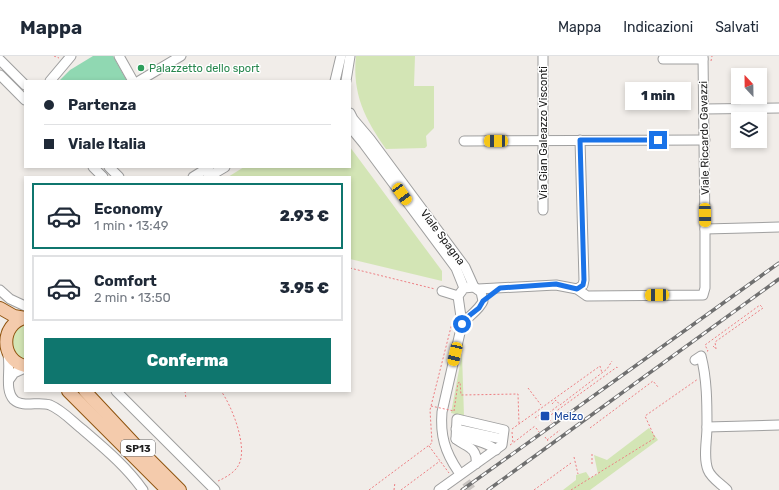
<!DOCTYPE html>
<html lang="it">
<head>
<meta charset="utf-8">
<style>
  :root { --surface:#fff; --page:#f6f6f7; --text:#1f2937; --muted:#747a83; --line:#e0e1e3; --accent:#0f766e }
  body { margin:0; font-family:Rubik,sans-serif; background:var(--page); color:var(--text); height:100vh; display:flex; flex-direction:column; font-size:15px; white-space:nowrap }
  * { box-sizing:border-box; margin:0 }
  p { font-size:13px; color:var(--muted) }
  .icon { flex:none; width:22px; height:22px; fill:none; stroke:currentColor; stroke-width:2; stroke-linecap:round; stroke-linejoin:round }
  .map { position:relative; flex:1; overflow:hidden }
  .drawer { position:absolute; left:24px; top:120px; width:327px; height:216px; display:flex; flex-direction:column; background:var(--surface); border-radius:0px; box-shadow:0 2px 6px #0003 }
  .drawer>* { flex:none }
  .guide { position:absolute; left:24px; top:24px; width:327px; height:88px; border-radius:0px; box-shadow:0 2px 6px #0003; display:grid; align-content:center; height:88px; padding:0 20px; background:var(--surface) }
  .needle { width:26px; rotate:338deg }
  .tools { position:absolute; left:731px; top:12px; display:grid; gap:8px }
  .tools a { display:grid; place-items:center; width:36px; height:36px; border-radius:0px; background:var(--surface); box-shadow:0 2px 6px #0003; font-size:20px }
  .end { position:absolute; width:18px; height:18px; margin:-9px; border:5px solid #1a73e8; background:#fff; box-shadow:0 0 0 2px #fff }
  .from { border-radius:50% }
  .bubble { position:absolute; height:28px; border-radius:0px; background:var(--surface); box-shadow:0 2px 6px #0003; font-size:13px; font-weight:800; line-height:28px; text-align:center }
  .car { position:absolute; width:12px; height:24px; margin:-12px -6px; border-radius:5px; box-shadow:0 0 3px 1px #0007; background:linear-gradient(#f5c518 24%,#345 0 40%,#f5c518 0 76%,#345 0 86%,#f5c518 0) }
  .guide b { display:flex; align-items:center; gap:14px; height:38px; font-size:15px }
  .guide b+b { border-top:1px solid var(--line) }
  .guide i { width:10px; height:10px; background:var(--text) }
  ul { padding:7px 0 0; list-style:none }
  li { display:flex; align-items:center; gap:12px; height:66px; margin:0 8px 6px; padding:0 12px; border:2px solid var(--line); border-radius:0px }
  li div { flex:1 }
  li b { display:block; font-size:15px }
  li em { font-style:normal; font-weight:800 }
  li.active { border-color:var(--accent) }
  li>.icon { width:36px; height:36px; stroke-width:1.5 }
  .cta { display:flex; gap:8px; margin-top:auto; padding:8px 20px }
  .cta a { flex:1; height:46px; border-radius:0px; background:var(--accent); color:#fff; font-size:16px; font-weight:800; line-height:46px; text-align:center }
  header { display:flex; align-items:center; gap:24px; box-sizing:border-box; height:56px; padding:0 20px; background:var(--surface); border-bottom:1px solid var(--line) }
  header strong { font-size:19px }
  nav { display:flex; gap:22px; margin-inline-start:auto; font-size:14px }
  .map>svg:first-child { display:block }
  .grass { fill:#d3e5b5 }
  .pitch { fill:#90d8b2 }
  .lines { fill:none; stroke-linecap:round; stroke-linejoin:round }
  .minor-tunnel { stroke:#c8c4c1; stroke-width:9; stroke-dasharray:9 4.5; stroke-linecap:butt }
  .minor-casing { stroke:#9f9f9f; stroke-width:11 }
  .major-casing { stroke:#90540f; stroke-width:14 }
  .path { stroke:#ed7e82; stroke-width:1; stroke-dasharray:2 2; stroke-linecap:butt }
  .minor { stroke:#fff; stroke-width:9 }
  .major { stroke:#f4cbac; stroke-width:12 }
  .rail-casing { stroke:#707070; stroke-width:3.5 }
  .rail { stroke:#fff; stroke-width:2; stroke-dasharray:6; stroke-linecap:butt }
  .path-bridge { stroke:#ed7e82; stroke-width:1; stroke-dasharray:2 2; stroke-linecap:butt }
  .route { stroke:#1a73e8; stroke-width:5 }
  .leisure-dot { fill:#2e9e5b; stroke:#fff; stroke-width:1.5 }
  .transit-dot { fill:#1a4fb4; stroke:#fff; stroke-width:1.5 }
  .labels { text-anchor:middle; stroke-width:3; stroke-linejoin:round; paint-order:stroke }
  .shield { fill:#fff; stroke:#646464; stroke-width:1 }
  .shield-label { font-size:10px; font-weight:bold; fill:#222 }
  .leisure-label { font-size:11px; fill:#27864d; stroke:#fff; text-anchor:start }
  .street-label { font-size:11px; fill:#222; stroke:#fff }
  .transit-label { font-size:11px; fill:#164399; stroke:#fff; text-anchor:start }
</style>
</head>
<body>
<header>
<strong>Mappa</strong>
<nav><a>Mappa</a><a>Indicazioni</a><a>Salvati</a></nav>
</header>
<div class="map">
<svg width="779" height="434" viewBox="0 0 779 434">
  <rect width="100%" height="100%" fill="#f1ede9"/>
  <g class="grass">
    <path d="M356,0h59l-1,30h20v42l-8,8 1,10 -2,2 -39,1c-21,-30 -34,-55 -30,-93z"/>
    <polygon points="350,91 442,215 442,225 350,203 350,121 228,121 244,111 350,111"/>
    <polygon points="25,267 25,306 13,298 11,278 13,275"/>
    <polygon points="462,298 464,360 451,357"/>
    <polygon points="649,372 658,384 590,434 563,434 576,424 576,419 586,416 590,422 598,418 594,399 607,404"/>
  </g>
  <polygon class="pitch" points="93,0 113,0 127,25 59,25 70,14"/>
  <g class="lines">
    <polyline class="minor-tunnel" points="458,415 472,434"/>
    <g class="minor-casing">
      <g id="minor">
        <polyline points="119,0 133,25"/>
        <polyline points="663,3 703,3"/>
        <polyline points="0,4 25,29"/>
        <polyline points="0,19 25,44"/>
        <polyline points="50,25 71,0"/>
        <polyline points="139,25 181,0"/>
        <polyline points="335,25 341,0"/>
        <polyline points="346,25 350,0"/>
        <polyline points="704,53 779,52"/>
        <polyline points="350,57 353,63 370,83 465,211 474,231"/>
        <polyline points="350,71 364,88 456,212 464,232"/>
        <polyline points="464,85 705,84"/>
        <polyline points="93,111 103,121"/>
        <polyline points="109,111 119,121"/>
        <polyline points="193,121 209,111"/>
        <polyline points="208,121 225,111"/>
        <polyline points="543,154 543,0"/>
        <polyline points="705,173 779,171"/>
        <polyline points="478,233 556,229 577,233 587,240 703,239 705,232 705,173 703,0"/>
        <polyline points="577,233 583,229 584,224 580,84"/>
        <polyline points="0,234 10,243 25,250"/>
        <polyline points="442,235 458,240"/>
        <path d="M8,299c3,15 -4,35 6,45 9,8 25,1 36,5 12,5 22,16 32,24 22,19 44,37 61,61"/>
        <path d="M695,304l6,-4c6,23 6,47 6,71 0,13 -4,30 1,43 3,8 13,14 19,20"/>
        <polyline points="9,324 14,317 25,312"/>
        <polyline points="116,335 215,434"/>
        <polyline points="707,371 779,369"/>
        <polyline points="456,373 502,383"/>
        <path d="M456,383c8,-4 34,5 40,11"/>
        <path d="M458,415c-13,-19 -18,-36 -16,-59l20,-88 -4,-28 6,-8 10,-1 7,5 2,9c-3,8 -15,16 -21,23"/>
        <path d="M439,434l63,-45 2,-15 -47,-11 -1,20c10,8 22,8 20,25"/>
      </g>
    </g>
    <g class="major-casing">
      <g id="major">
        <polyline points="0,252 14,260 25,262"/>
        <path d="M25,262c-25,6 -25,42 0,48"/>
        <polyline points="68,335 167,434"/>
        <polyline points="85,335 142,396 180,434"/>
      </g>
    </g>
    <g class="path">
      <polyline points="54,0 59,2"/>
      <polyline points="711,5 712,0"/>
      <polyline points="350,212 435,233"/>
      <polyline points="707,295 708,295 705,289 760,249 763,252 715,286 716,293 713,290"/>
      <polyline points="528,332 541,349"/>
      <polyline points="185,335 186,343"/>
      <polyline points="552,348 556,344 560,349 607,313 612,305"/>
      <polyline points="454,355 458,327 460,326 461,339 518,338 519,368"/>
      <polyline points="546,359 559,349"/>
      <polyline points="548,361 617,311 618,312"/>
      <polyline points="535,362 544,356 552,367"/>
      <polyline points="536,372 539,376"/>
      <polyline points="590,372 653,325 658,331"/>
      <polyline points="512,373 600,310 602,317"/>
      <polyline points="512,376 513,387 535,370"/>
      <polyline points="545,381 548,385"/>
      <polyline points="547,384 560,374"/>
      <polyline points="510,389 513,387"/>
      <polyline points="429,390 449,417"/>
      <polyline points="592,398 592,409"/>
      <polyline points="574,401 578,418"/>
      <path d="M218,425c7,-3 17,-9 20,-15 11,-17 -6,-60 -17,-75"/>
      <polyline points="369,434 432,387 430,354 453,263"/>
      <polyline points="394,434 395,426"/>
      <polyline points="401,434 440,405"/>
      <polyline points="534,434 571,407"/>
      <polyline points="571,434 655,382 645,360 698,323"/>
    </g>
    <use href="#minor" class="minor"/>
    <use href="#major" class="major"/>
    <g class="rail-casing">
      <g id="rail">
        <polyline points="462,434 779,207"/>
        <polyline points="488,434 779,223"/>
      </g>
    </g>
    <use href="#rail" class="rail"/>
    <polyline class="path-bridge" points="431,350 454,355"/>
  </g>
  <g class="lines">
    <polyline class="route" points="462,268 470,259 479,252 483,245 500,232 556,228 577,233 583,229 584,224 580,84 658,84"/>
  </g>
  <circle class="leisure-dot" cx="141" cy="12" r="4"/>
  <rect class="transit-dot" x="540" y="355" width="10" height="10" rx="2"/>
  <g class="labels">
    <rect class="shield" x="121" y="384" width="34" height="16" rx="3"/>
    <g class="shield-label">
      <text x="138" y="396">SP13</text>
    </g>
    <g class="leisure-label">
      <text x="149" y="16">Palazzetto dello sport</text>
    </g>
    <g class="street-label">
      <text transform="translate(543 77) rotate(-90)" y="4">Via Gian Galeazzo Visconti</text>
      <text transform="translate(704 82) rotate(-91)" y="4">Viale Riccardo Gavazzi</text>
      <text transform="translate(443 181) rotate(53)" y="4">Viale Spagna</text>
    </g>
    <g class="transit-label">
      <text x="554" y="364">Melzo</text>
    </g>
  </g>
</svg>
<div class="tools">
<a><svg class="needle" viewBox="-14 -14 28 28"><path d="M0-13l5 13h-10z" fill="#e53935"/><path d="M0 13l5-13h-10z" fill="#747a83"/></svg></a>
<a><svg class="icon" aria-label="layers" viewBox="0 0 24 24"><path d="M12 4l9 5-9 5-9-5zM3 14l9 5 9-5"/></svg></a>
</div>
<i class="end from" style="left:462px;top:268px"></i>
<i class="end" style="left:658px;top:84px"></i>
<div class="bubble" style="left:625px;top:26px;width:66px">1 min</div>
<i class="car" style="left:496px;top:85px;rotate:270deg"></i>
<i class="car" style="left:402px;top:138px;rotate:144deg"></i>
<i class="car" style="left:705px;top:159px;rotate:179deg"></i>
<i class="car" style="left:657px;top:239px;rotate:269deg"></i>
<i class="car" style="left:455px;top:298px;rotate:193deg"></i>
<div class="guide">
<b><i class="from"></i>Partenza</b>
<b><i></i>Viale Italia</b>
</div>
<section class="drawer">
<ul>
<li class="active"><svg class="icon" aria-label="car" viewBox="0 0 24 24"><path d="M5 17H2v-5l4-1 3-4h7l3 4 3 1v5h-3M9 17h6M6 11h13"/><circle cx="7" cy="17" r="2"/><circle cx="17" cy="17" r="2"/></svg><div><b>Economy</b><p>1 min · 13:49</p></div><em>2.93 €</em></li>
<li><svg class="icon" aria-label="car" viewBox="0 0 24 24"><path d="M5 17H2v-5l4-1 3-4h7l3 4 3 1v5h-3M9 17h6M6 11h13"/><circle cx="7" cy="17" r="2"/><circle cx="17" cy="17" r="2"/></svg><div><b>Comfort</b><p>2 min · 13:50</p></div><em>3.95 €</em></li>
</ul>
<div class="cta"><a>Conferma</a></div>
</section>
</div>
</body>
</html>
